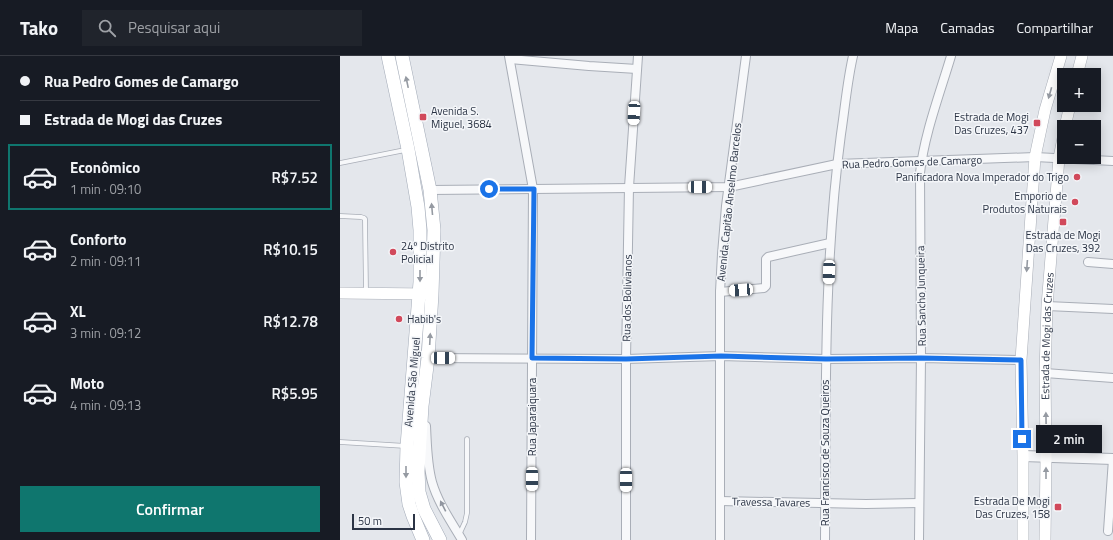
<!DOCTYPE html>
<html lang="pt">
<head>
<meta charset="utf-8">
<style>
  :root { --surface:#171b24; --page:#20242c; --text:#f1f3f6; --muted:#9ea1a6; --line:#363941; --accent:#0f766e }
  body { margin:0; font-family:"Titillium Web",sans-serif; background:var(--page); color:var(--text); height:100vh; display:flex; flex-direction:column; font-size:15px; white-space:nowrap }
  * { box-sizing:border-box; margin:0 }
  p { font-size:13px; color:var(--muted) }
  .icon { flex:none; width:22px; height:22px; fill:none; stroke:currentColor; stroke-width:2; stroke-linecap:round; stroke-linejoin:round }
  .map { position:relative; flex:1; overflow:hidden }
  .side { display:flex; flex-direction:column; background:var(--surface); width:340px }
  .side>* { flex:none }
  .top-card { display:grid; align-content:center; height:88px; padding:0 20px; background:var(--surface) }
  .fabs { position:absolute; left:717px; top:12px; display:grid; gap:8px }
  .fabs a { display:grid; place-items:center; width:44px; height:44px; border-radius:0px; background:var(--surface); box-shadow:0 2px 10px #0003; font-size:20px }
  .scale { position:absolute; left:12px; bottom:10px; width:63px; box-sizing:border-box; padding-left:4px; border:2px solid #2b3445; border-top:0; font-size:11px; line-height:14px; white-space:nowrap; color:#2b3445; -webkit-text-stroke:3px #f4f6f9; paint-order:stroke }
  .end { position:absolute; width:18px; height:18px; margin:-9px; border:5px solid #1a73e8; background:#fff; box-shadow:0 0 0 2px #fff }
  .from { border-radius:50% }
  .bubble { position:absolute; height:28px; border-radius:0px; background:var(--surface); box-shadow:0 2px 10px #0003; font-size:13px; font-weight:600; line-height:28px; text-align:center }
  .car { position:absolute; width:12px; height:24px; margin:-12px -6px; border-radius:5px; box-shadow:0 0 3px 1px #0007; background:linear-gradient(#fff 24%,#345 0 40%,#fff 0 76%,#345 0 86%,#fff 0) }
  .top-card b { display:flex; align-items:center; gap:14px; height:38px; font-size:15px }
  .top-card b+b { border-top:1px solid var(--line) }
  .top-card i { width:10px; height:10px; background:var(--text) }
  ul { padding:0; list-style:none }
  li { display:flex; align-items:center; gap:12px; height:66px; margin:0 8px 6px; padding:0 12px; border:2px solid transparent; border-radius:0px }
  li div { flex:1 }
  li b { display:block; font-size:15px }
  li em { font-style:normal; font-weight:600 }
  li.on { border-color:var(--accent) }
  li>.icon { width:36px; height:36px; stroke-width:1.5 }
  .cta { display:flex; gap:8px; margin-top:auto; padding:8px 20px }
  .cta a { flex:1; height:46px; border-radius:0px; background:var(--accent); color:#fff; font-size:16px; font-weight:600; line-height:46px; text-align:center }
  header { display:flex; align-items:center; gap:24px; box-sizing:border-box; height:56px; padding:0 20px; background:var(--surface); border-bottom:1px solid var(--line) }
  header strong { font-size:19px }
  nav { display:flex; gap:22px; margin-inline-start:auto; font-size:14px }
  .search { width:280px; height:36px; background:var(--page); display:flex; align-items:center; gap:10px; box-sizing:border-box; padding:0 14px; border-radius:0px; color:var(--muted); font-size:15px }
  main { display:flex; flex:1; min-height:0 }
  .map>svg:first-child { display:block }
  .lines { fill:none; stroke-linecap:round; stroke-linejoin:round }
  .service-casing { stroke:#a9aeb7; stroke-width:5.5 }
  .minor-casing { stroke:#a9aeb7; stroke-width:10 }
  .tertiary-casing { stroke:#a9aeb7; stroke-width:12 }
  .secondary-casing { stroke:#a9aeb7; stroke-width:12 }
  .primary-casing { stroke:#a3abb8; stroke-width:14 }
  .service { stroke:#f7f8fa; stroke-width:4 }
  .minor { stroke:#f7f8fa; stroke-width:8 }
  .tertiary { stroke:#f7f8fa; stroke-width:10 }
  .secondary { stroke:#fff; stroke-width:11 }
  .primary { stroke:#fff; stroke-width:13 }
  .oneway { fill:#959aa2 }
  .oneway2 { fill:#9196a0 }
  .route { stroke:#1a73e8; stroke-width:5 }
  .poi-dot { fill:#d1495b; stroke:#f4f6f9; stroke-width:1.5 }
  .labels { text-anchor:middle; stroke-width:3; stroke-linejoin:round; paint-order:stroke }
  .poi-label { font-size:11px; fill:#2b3445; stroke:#f4f6f9; text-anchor:end }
  .street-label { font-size:11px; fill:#2b3445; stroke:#f4f6f9 }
</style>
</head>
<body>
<header>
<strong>Tako</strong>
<div class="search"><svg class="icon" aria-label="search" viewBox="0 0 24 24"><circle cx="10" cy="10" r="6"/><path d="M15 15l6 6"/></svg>Pesquisar aqui</div>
<nav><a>Mapa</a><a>Camadas</a><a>Compartilhar</a></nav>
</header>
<main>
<section class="side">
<div class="top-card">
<b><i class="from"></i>Rua Pedro Gomes de Camargo</b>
<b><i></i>Estrada de Mogi das Cruzes</b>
</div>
<ul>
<li class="on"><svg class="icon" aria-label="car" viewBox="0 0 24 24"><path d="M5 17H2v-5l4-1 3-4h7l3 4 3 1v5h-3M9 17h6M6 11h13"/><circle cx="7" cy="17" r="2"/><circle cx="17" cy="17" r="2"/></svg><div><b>Econômico</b><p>1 min · 09:10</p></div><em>R$7.52</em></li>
<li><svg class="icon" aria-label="car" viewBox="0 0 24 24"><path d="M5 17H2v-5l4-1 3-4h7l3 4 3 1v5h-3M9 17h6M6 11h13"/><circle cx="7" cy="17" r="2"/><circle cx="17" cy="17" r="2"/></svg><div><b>Conforto</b><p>2 min · 09:11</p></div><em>R$10.15</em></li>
<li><svg class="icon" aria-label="car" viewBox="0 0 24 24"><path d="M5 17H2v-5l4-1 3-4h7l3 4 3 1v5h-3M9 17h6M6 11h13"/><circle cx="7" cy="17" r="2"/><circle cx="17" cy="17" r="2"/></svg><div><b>XL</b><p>3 min · 09:12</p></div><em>R$12.78</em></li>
<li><svg class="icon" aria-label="car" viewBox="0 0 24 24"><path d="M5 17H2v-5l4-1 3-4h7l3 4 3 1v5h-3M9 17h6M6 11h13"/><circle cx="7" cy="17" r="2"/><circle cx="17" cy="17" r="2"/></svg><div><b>Moto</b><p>4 min · 09:13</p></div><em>R$5.95</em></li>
</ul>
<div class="cta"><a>Confirmar</a></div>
</section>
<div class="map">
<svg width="773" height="484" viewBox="0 0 773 484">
  <rect width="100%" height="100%" fill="#e4e7ec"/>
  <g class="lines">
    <g class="service-casing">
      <g id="service">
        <polyline points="0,107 65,94"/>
        <polyline points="0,160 21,161 24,162 25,163 26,236"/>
        <polyline points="0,386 66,390"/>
        <polyline points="119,479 125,466 127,457 127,383"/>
      </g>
    </g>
    <g class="minor-casing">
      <g id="minor">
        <polyline points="169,0 193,133 191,484"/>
        <polyline points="170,3 249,10 297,13"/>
        <polyline points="90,134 389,131 497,108 695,101 773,105"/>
        <polyline points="748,206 773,208"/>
        <polyline points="380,236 424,232 426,230 426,203 428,201 490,187"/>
        <polyline points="707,250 773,253"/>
        <polyline points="88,302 286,303 381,300 486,303 581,302 681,304"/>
        <polyline points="705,317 773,322"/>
        <path d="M86,370c1,19 1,38 6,56 6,21 19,39 30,58"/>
        <polyline points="380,445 526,448 579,447"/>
        <polyline points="768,475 773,403"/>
        <polyline points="286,484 286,303 289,131 298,0"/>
        <polyline points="380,484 380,236 382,198 386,150 406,0"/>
        <path d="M485,484c1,-135 -2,-272 16,-406 4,-26 6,-52 12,-78"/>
        <path d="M579,484l2,-182 -1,-185c4,-38 20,-80 31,-117"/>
      </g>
    </g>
    <g class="tertiary-casing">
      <polyline id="tertiary" points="683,400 773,403"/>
    </g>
    <g class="secondary-casing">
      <g id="secondary">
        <polyline points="737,19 742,0"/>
        <polyline points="725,71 730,49"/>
        <polyline points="0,237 88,238"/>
        <polyline points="683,484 683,400 681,304 695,101 705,54 721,0"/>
        <path id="s1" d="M705,484l1,-83 -1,-84 2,-67 12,-148 5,-25"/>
      </g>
    </g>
    <g class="primary-casing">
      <g id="primary">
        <polyline points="48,0 68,93 78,151 80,174 80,226 67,390 66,426 69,448 73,460 83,484"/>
        <polyline points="62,0 90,134 94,174 92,238 88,302 82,350 78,415 79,436 84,453 100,484"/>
      </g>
    </g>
    <use href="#service" class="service"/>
    <use href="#minor" class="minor"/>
    <use href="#tertiary" class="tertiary"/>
    <use href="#secondary" class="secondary"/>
    <use href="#primary" class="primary"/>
  </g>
  <defs><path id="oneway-solid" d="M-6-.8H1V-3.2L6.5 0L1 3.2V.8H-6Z"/></defs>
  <g class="oneway">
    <use href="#oneway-solid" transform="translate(67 26) rotate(-102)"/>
    <use href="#oneway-solid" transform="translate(710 37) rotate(106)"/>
    <use href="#oneway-solid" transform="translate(92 153) rotate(-95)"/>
    <use href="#oneway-solid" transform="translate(687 210) rotate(94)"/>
    <use href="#oneway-solid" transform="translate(80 220) rotate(90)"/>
    <use href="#oneway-solid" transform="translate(90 283) rotate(-87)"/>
    <use href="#oneway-solid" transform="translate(706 362) rotate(-91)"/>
    <use href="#oneway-solid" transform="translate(66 416) rotate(90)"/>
    <use href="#oneway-solid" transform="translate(706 417) rotate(-90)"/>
  </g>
  <use class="oneway2" href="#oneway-solid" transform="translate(103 450) rotate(-117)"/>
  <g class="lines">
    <polyline class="route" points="149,133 194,133 192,302 286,303 381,300 486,303 581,302 681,304 682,383"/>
  </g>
  <g class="poi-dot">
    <rect x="79" y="57" width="8" height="8" rx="2"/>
    <rect x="693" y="63" width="8" height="8" rx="2"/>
    <circle cx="737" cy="121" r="4"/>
    <circle cx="735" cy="146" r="4"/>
    <rect x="719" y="162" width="8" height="8" rx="2"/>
    <circle cx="53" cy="196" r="4"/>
    <circle cx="59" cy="263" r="4"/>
    <rect x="714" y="447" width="8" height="8" rx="2"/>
  </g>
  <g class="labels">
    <g class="poi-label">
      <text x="91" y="59" text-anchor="start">Avenida S.<tspan x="91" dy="13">Miguel, 3684</tspan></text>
      <text x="689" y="65">Estrada de Mogi<tspan x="689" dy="13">Das Cruzes, 437</tspan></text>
      <text x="729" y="125">Panificadora Nova Imperador do Trigo</text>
      <text x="727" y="144">Emporio de<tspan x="727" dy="13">Produtos Naturais</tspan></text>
      <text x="723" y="183" text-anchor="middle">Estrada de Mogi<tspan x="723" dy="13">Das Cruzes, 392</tspan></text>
      <text x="61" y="194" text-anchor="start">24º Distrito<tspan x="61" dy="13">Policial</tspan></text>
      <text x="67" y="267" text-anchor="start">Habib's</text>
      <text x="710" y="449">Estrada De Mogi<tspan x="710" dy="13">Das Cruzes, 158</tspan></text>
    </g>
    <g class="street-label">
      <text transform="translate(572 106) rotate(-2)" y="4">Rua Pedro Gomes de Camargo</text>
      <text transform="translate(389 146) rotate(-84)" y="4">Avenida Capitão Anselmo Barcelos</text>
      <text transform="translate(581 240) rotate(-91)" y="4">Rua Sancho Junqueira</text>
      <text transform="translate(287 242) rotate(-89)" y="4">Rua dos Bolivianos</text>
      <text dy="4" stroke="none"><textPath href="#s1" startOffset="204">Estrada de Mogi das Cruzes</textPath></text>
      <text transform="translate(72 326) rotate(-85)" y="4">Avenida São Miguel</text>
      <text transform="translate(192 361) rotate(-90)" y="4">Rua Japaraiquara</text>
      <text transform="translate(485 397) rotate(-90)" y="4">Rua Francisco de Souza Queiros</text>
      <text transform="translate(431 446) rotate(1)" y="4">Travessa Tavares</text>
    </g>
  </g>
</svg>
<div class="fabs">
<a>+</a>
<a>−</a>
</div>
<div class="scale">50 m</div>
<i class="end from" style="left:149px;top:133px"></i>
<i class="end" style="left:682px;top:383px"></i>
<div class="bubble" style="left:696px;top:369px;width:66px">2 min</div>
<i class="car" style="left:294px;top:57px;rotate:183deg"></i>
<i class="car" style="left:360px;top:131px;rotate:90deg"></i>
<i class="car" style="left:489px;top:216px;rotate:182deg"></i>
<i class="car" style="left:401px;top:234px;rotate:266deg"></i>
<i class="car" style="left:103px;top:302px;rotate:90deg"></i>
<i class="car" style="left:192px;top:423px;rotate:180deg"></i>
<i class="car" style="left:286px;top:424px;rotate:180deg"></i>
</div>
</main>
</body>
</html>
